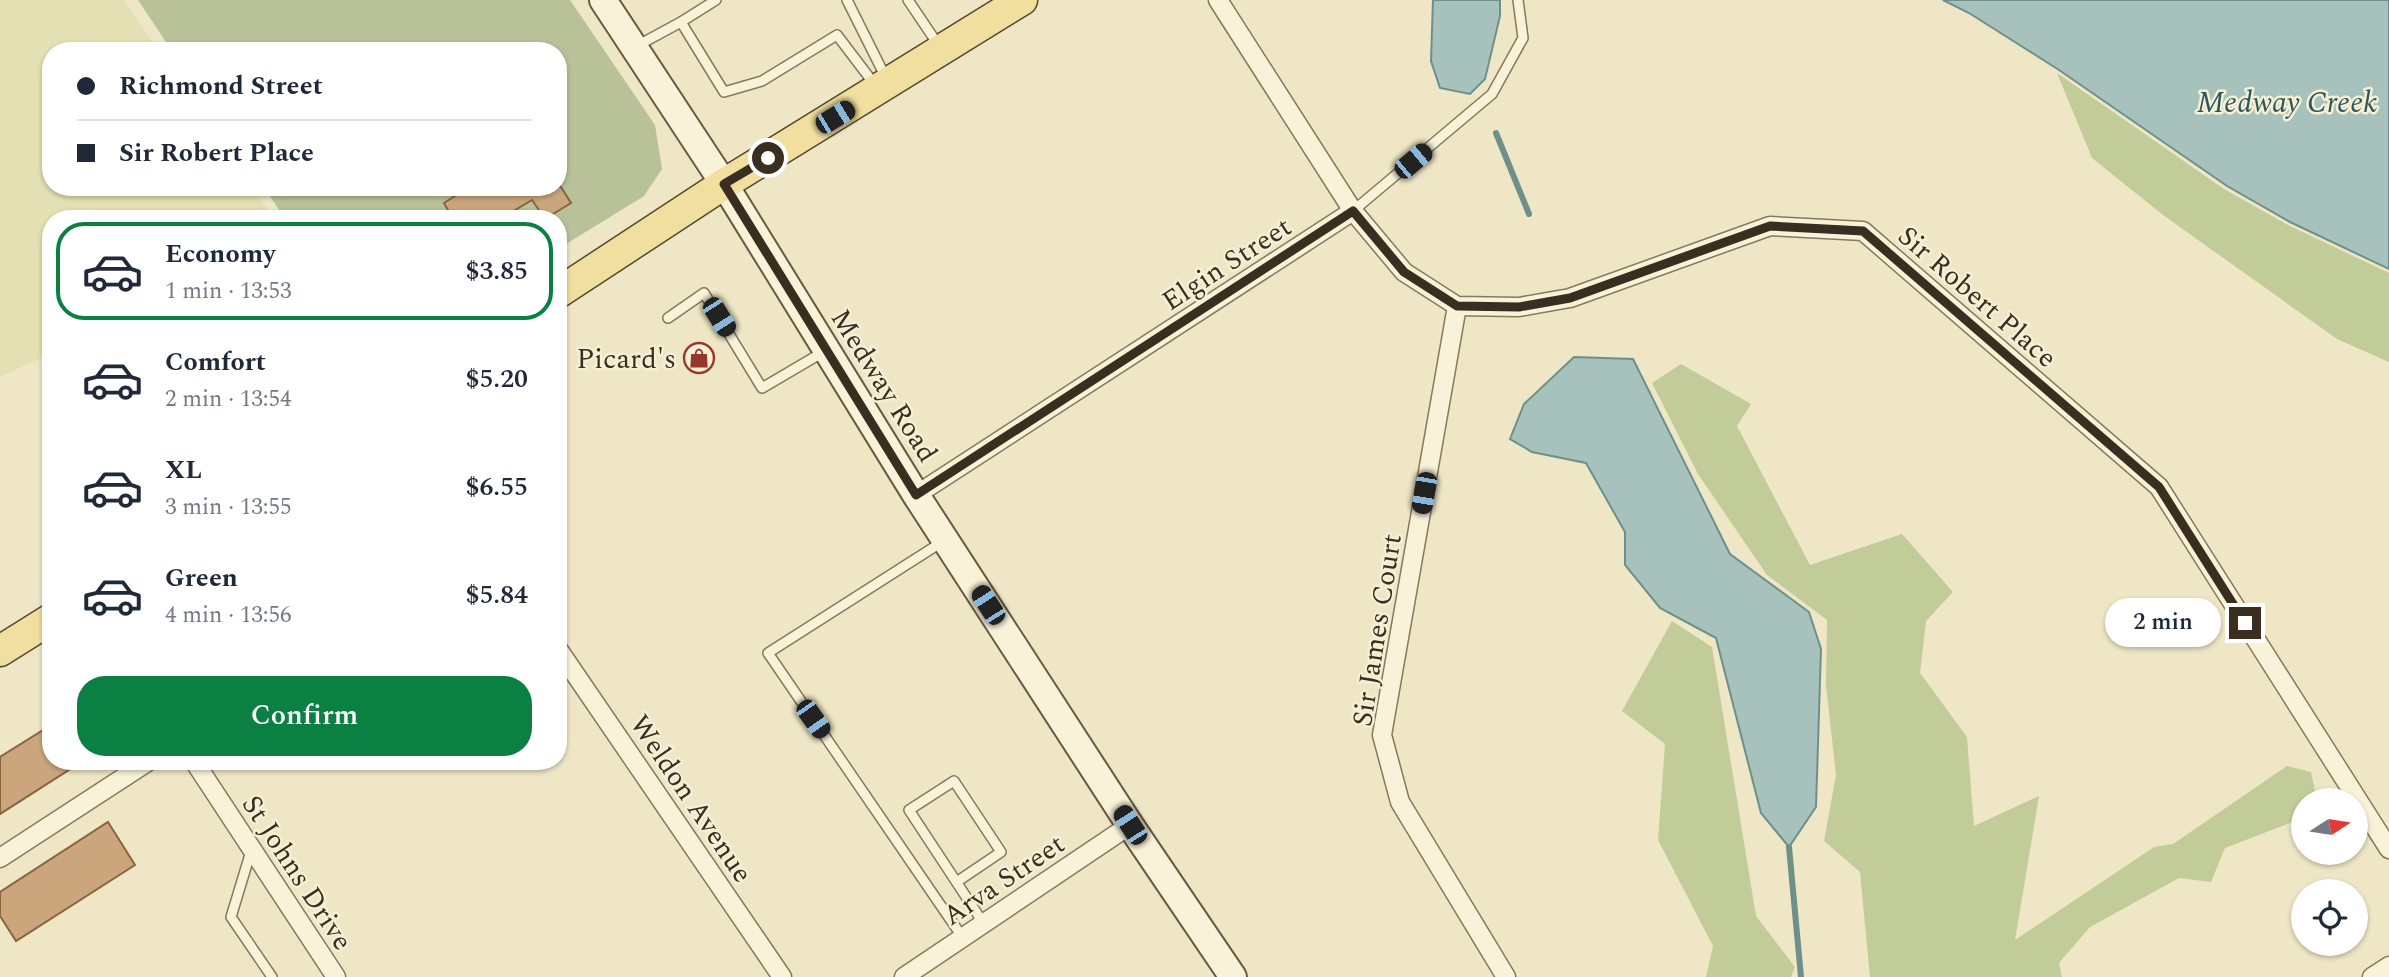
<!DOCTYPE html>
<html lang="en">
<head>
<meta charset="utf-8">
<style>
  :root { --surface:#fff; --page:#f6f6f7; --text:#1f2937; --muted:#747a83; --line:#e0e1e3; --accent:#0b8043 }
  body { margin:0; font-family:Spectral,serif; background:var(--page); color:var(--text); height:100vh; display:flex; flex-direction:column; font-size:26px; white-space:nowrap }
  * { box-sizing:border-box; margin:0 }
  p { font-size:23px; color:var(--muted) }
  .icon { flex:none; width:38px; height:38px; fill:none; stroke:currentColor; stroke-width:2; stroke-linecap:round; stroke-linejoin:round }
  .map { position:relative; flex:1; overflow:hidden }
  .panel { position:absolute; left:42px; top:210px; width:525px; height:560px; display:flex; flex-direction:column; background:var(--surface); border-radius:28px; box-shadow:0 2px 5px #0004 }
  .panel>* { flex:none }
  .hud { position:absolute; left:42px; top:42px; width:525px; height:154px; border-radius:28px; box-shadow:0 2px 5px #0004; display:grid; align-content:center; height:154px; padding:0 35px; background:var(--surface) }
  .needle { width:46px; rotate:78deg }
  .buttons { position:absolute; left:2291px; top:788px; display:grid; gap:14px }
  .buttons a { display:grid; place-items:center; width:77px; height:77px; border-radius:50%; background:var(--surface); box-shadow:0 2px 5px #0004; font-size:35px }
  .end { position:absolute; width:32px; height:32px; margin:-16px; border:9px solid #392e1f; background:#fff; box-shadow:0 0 0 4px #fff }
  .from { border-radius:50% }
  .bubble { position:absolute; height:49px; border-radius:24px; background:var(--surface); box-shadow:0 2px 5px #0004; font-size:23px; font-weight:600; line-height:49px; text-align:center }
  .car { position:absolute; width:21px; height:42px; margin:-21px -10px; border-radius:9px; box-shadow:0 0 5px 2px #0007; background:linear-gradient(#222 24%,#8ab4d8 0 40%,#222 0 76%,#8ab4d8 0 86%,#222 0) }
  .hud b { display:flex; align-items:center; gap:24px; height:66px; font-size:26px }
  .hud b+b { border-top:2px solid var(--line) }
  .hud i { width:18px; height:18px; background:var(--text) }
  ul { padding:12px 0 0; list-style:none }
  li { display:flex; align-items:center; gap:21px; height:98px; margin:0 14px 10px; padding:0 21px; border:4px solid transparent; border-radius:28px }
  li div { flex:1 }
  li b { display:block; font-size:26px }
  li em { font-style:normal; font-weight:600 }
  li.current { border-color:var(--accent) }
  li>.icon { width:63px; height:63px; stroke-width:1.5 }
  .button { display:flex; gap:14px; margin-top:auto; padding:14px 35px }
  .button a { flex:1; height:80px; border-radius:28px; background:var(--accent); color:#fff; font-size:28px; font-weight:600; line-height:80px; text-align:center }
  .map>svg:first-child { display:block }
  .farmland { fill:#e3e0b3 }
  .green { fill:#c1cc99 }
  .cemetery { fill:#b8c198 }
  .water { fill:#a7c1bc; stroke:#6d908b; stroke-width:2 }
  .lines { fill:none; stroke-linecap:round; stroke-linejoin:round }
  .stream { stroke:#6d908b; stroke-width:6 }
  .building { fill:#cba57c; stroke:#886441; stroke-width:2 }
  .service-casing { stroke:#89785b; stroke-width:12 }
  .minor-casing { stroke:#89785b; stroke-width:21 }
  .secondary-casing { stroke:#6b593f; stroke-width:30 }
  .primary-casing { stroke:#57462f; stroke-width:33 }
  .service { stroke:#f8f2d9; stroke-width:9 }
  .minor { stroke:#f8f2d9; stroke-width:18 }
  .secondary { stroke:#f8f2d9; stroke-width:26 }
  .primary { stroke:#f0df9e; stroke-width:30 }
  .route { stroke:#392e1f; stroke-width:9 }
  .labels { text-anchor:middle; stroke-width:5; stroke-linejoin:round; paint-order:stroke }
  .street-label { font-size:28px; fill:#392e1f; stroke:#f5efd5 }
  .poi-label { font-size:28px; fill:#392e1f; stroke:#f5efd5; text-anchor:end }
  .water-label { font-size:30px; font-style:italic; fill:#2f5759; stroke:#f5efd5 }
</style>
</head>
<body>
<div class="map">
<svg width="2389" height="977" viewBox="0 0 2389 977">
  <rect width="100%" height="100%" fill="#eee6c5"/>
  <polygon class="farmland" points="0,0 124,0 159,51 51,51 51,187 252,187 274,219 51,219 51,353 0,377"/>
  <g class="green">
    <polygon points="2057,73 2224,189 2288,225 2389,273 2389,362 2337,339 2163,215 2092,158"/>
    <polygon points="1681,364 1751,404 1737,426 1810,565 1902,534 1953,592 1926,621 1920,673 1967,737 1974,826 2039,796 2015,940 2154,847 2173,844 2287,766 2311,772 2317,800 2303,800 2303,818 2225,848 2211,882 2179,878 2090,927 2059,963 2062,977 1870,977 1860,872 1824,841 1836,775 1826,685 1827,620 1767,575 1698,474 1652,383"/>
    <polygon points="1672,621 1712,647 1756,916 1795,967 1791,977 1706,977 1713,946 1658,840 1665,744 1622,711"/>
  </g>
  <polygon class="cemetery" points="138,0 570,0 655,125 662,169 644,196 558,249 558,219 285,219 264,187 558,187 558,51 172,51"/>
  <g class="water">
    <polygon points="1433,0 1500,0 1500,16 1485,79 1470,94 1440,88 1431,61"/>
    <polygon points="1943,0 2389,0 2389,269 2290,222 2227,186 2059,70 1969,13"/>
    <polygon points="1574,357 1633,359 1730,554 1809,612 1821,649 1816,807 1789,847 1761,813 1716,638 1660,608 1625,565 1625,532 1586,463 1532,452 1510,439 1524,404"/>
  </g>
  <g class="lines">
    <g class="stream">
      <polyline points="1496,133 1529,214"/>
      <polyline points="1789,847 1801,977"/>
    </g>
  </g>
  <g class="building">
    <polygon points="469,187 561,187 571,203 545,219 532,200 500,219 453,219 444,203"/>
    <polygon points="51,725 51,761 83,761 0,814 0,757"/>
    <polygon points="108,822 135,865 16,941 0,916 0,892"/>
  </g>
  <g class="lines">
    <g class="service-casing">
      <g id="service">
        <polyline points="847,0 887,80"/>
        <polyline points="908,0 939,46"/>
        <polyline points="681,22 724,92 762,81 837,35 875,85"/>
        <polyline points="635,47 681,22 716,0"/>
        <polyline points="1353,211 1492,94 1523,38 1518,0"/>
        <polyline points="668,318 704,293 762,388 825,351"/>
        <polyline points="942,542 768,653 963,938"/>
        <polyline points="251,851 231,917 272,977"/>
        <polyline points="958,881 1001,852 954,781 909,810 984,924"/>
      </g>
    </g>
    <g class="minor-casing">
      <g id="minor">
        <polyline points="1218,0 1353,211 1404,272 1457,306 1519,307 1570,298 1770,226 1863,231 2159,487 2389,849"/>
        <polyline points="1457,306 1382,735 1400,802 1506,977"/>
        <polyline points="916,495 1353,211"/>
        <polyline points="558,649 782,977"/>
        <polyline points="194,761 336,977"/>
        <polyline points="0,858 149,761"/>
        <polyline points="904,977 1130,825"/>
        <polyline points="2372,977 2389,966"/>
      </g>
    </g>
    <g class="secondary-casing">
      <polyline id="secondary" points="603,0 724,184 916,495 1130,825 1233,977"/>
    </g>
    <g class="primary-casing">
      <g id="primary">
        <polyline points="558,293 724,184 1022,0"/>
        <polyline points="0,651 51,619"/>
      </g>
    </g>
    <use href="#service" class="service"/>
    <use href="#minor" class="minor"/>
    <use href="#secondary" class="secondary"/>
    <use href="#primary" class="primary"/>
  </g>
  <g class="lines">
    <polyline class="route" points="768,158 724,184 916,495 1353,211 1404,272 1457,306 1519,307 1570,298 1770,226 1863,231 2159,487 2245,623"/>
  </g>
  <defs>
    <g id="shop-ring" transform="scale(1.575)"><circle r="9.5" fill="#f5efd5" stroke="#97362c" stroke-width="1.5"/><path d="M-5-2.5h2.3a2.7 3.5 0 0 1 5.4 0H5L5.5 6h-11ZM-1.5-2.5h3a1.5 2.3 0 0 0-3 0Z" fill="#97362c"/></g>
  </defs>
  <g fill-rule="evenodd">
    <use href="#shop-ring" x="699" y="358"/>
  </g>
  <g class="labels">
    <g class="street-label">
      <text transform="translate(1226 263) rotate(-33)" y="10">Elgin Street</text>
      <text transform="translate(1978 296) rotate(41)" y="10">Sir Robert Place</text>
      <text transform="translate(885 385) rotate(58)" y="10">Medway Road</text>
      <text transform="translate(1376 630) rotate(-81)" y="10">Sir James Court</text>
      <text transform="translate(692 798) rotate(56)" y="10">Weldon Avenue</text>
      <text transform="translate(298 872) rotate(57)" y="10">St Johns Drive</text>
      <text transform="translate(1003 879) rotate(-34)" y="10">Arva Street</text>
    </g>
    <g class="poi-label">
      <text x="676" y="368">Picard's</text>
    </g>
    <g class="water-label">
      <text x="2287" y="112">Medway Creek</text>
    </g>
  </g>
</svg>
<div class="buttons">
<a><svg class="needle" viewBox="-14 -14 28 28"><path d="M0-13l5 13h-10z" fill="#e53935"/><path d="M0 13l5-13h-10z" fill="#747a83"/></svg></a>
<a><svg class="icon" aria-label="locate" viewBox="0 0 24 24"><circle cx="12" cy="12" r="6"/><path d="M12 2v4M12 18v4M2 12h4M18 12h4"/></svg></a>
</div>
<i class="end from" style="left:768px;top:158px"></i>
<i class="end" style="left:2245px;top:623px"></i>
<div class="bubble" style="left:2105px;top:598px;width:116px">2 min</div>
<i class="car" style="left:835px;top:117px;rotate:59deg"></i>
<i class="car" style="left:1413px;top:161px;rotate:50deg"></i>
<i class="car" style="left:719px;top:317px;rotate:148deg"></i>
<i class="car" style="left:1424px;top:493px;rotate:190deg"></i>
<i class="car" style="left:988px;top:605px;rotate:327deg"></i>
<i class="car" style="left:813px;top:719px;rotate:145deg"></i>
<i class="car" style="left:1130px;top:825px;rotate:327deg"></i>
<div class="hud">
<b><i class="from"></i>Richmond Street</b>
<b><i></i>Sir Robert Place</b>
</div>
<section class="panel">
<ul>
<li class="current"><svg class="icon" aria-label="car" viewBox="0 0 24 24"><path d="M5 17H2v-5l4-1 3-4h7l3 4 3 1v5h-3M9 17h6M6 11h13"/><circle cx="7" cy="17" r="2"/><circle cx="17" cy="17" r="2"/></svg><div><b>Economy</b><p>1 min · 13:53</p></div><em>$3.85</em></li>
<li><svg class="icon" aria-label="car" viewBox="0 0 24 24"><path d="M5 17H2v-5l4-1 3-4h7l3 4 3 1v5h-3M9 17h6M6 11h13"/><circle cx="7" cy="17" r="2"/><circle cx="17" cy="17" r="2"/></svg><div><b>Comfort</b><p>2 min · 13:54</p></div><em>$5.20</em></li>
<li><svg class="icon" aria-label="car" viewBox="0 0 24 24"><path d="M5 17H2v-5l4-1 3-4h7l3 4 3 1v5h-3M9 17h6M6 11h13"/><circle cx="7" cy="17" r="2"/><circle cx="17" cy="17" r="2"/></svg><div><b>XL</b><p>3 min · 13:55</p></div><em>$6.55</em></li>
<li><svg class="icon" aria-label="car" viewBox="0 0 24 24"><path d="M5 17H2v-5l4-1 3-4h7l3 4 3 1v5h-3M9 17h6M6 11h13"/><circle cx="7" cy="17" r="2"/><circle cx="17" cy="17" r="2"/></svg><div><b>Green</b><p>4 min · 13:56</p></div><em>$5.84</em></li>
</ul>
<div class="button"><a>Confirm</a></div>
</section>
</div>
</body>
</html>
